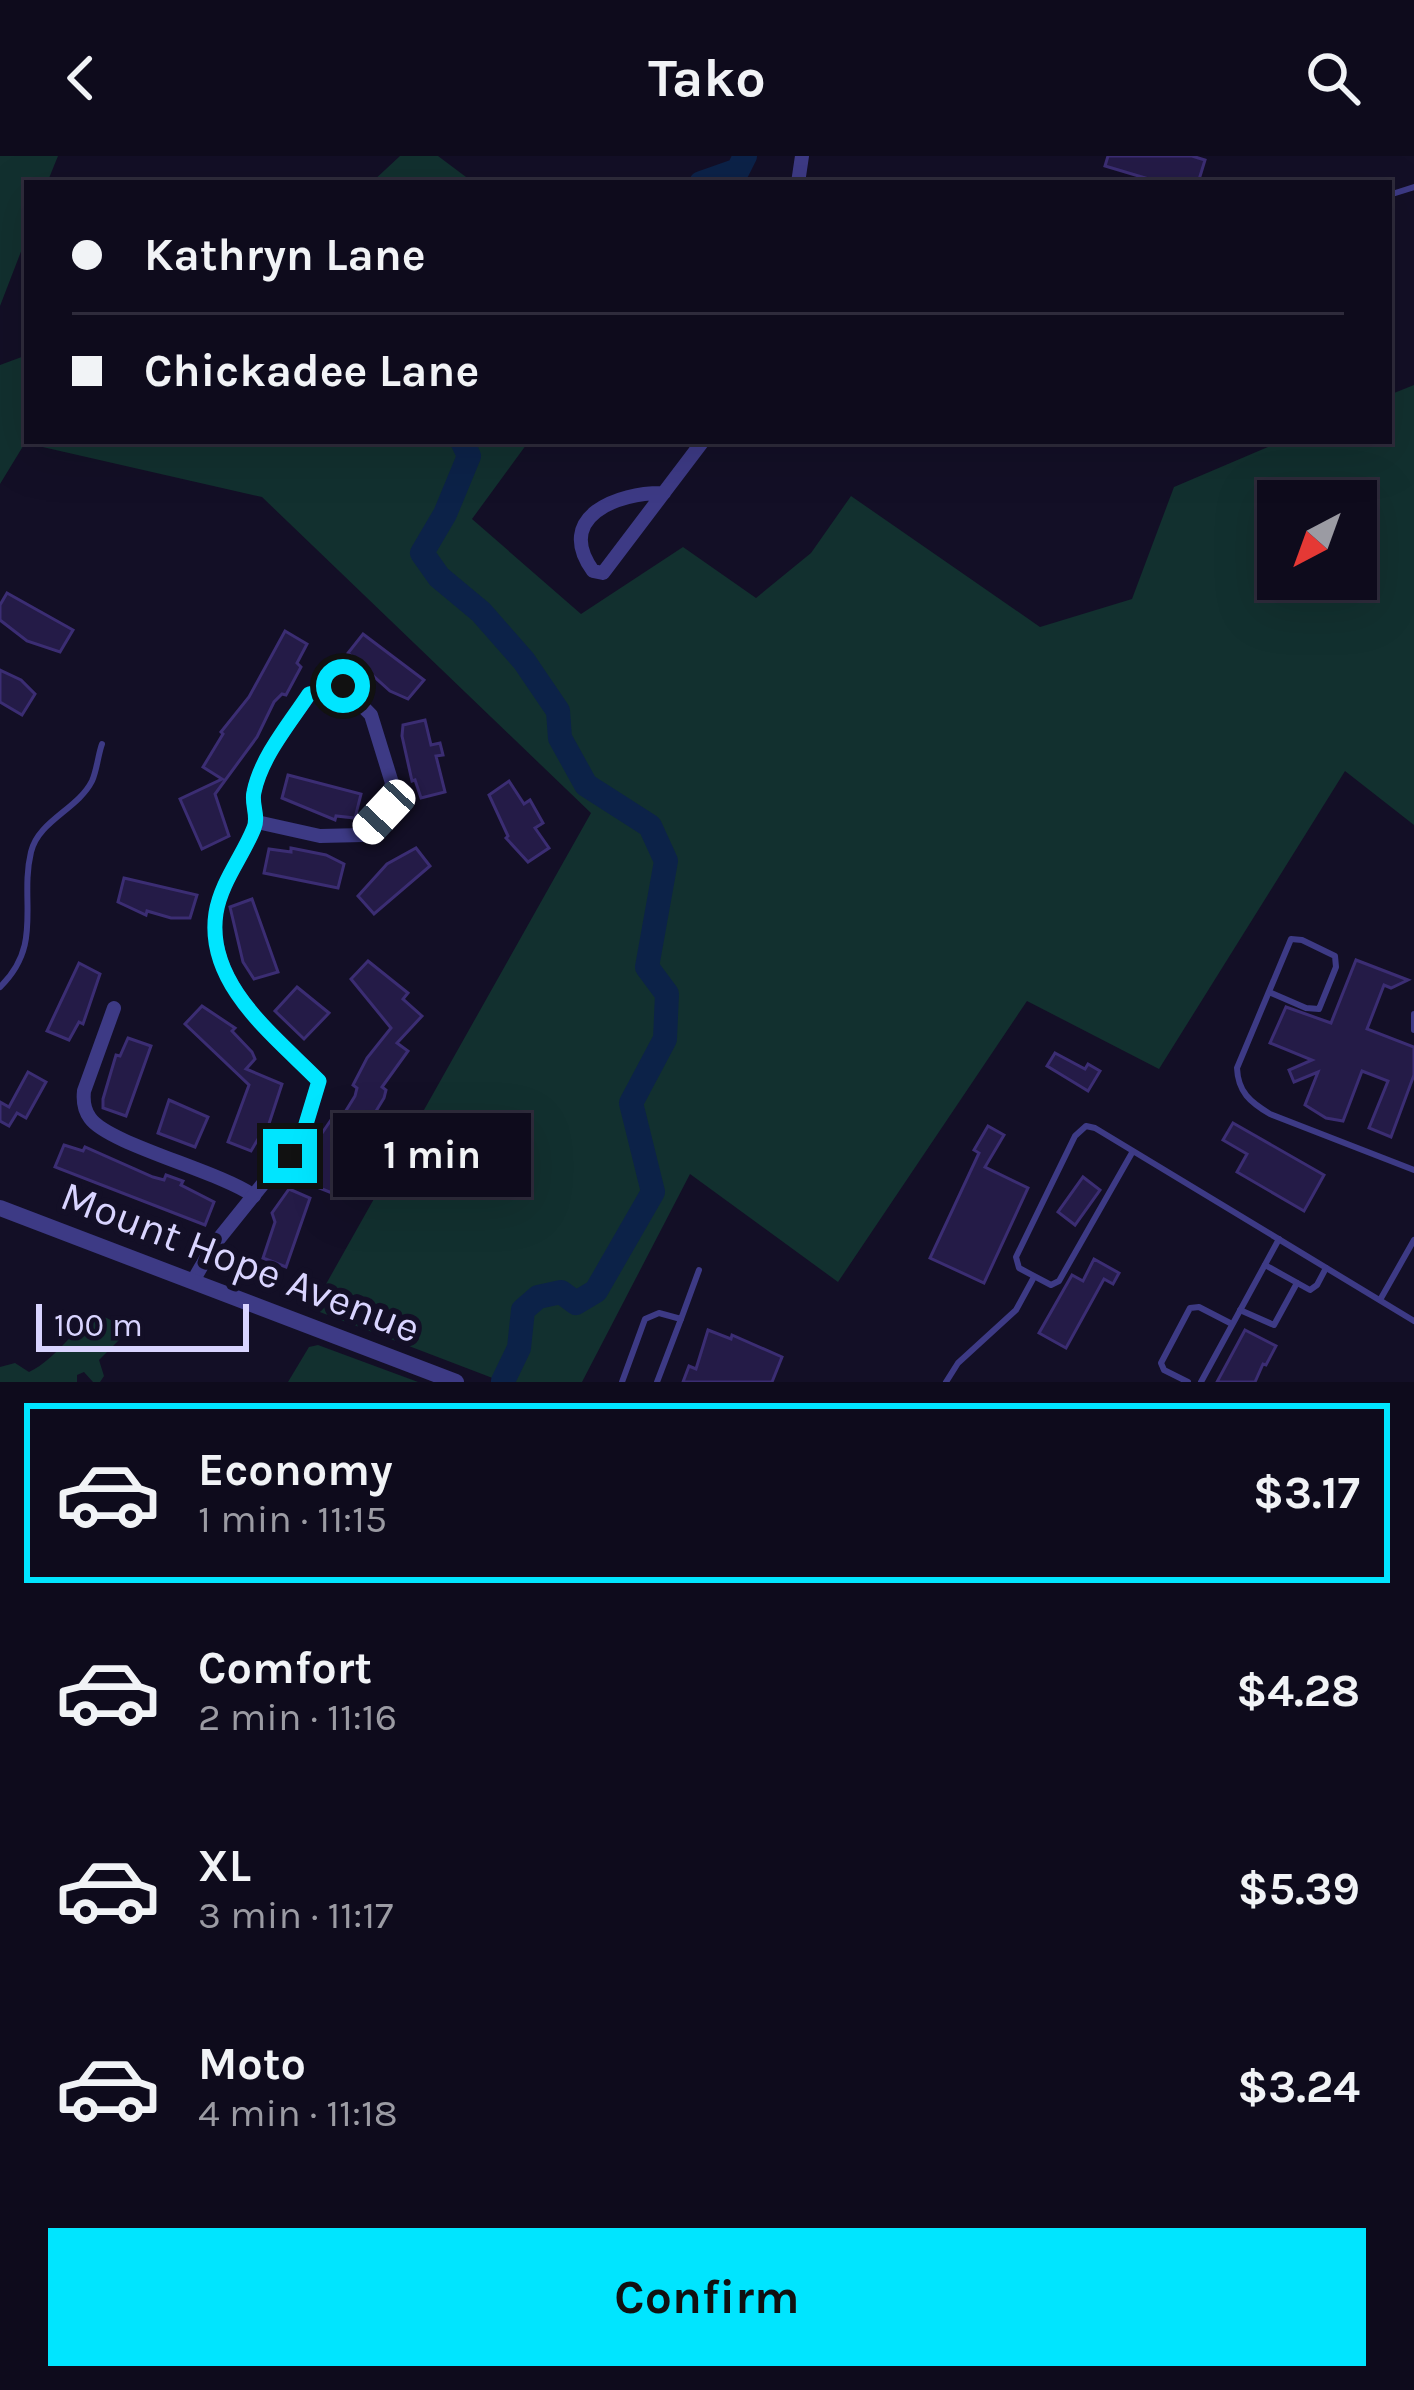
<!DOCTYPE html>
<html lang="en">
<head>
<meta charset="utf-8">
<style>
  :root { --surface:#0e0b1c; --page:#1c1929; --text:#f1f3f6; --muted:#9b9ba3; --line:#2e2b3b; --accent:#00e5ff }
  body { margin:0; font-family:Karla,sans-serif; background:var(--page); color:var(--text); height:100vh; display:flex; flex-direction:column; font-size:45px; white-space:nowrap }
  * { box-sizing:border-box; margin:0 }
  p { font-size:39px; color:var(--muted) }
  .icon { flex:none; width:66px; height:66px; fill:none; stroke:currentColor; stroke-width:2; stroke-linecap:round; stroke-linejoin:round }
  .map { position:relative; height:1226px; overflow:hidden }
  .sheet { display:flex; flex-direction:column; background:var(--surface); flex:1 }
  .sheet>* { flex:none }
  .top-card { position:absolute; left:24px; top:24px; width:1368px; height:264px; border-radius:0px; box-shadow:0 12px 48px #0002,0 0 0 3px var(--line); display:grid; align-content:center; height:264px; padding:0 48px; background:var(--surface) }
  .needle { width:78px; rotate:221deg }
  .fabs { position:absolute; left:1257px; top:324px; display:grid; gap:24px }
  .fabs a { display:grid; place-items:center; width:120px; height:120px; border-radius:0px; background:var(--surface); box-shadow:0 12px 48px #0002,0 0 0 3px var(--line); font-size:60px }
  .scale { position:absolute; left:36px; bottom:30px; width:213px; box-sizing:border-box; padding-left:12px; border:6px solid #d9d4ff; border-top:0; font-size:33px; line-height:42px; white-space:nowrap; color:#d9d4ff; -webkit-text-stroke:9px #130f26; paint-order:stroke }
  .end { position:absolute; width:54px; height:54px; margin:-27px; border:15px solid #00e5ff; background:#111; box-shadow:0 0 0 6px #111 }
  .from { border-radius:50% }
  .bubble { position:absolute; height:84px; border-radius:0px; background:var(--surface); box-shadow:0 12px 48px #0002,0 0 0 3px var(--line); font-size:39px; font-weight:700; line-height:84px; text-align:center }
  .car { position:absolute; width:36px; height:72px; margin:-36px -18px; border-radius:15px; box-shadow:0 0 9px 3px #0007; background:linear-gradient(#fff 24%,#345 0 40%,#fff 0 76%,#345 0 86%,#fff 0) }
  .top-card b { display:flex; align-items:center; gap:42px; height:114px; font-size:45px }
  .top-card b+b { border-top:3px solid var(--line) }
  .top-card i { width:30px; height:30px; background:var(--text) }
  ul { padding:21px 0 0; list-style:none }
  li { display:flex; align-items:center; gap:36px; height:180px; margin:0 24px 18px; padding:0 24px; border:6px solid transparent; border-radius:0px }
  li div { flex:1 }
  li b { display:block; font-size:45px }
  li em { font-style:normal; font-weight:700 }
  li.on { border-color:var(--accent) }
  li>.icon { width:108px; height:108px; stroke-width:1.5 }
  .cta { display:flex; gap:24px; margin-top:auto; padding:24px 48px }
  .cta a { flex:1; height:138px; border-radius:0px; background:var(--accent); color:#111; font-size:48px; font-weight:700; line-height:138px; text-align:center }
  header { display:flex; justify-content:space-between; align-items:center; height:156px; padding:0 48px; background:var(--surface); font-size:54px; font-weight:700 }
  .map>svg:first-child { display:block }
  .green { fill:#12302f; fill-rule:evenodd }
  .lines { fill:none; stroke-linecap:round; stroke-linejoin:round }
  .river { stroke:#0c2248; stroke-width:24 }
  .building { fill:#241b47; stroke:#3b2d73; stroke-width:3 }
  .service { stroke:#3d3a85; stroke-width:6 }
  .minor { stroke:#3d3a85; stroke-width:14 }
  .tertiary { stroke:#3d3a85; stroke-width:16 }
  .route { stroke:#00e5ff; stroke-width:15 }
  .labels { text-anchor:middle; stroke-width:12; stroke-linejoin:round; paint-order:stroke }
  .street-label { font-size:42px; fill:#d9d4ff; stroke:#130f26 }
</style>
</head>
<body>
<header><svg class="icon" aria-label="back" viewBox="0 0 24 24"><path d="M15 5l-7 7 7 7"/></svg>Tako<svg class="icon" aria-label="search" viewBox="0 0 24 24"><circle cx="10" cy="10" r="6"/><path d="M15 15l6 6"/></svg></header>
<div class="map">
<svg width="1414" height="1226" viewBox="0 0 1414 1226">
  <rect width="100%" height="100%" fill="#130f26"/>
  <g class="green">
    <polygon points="0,0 58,0 47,27 27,27 27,80 0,150"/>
    <polygon points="400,0 438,0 474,27 371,27"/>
    <path d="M27,199v86h502l-57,78 109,95 102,-67 73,51 55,-45 40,-57 189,131 92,-28 42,-112 108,-46h107v-46l25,-10v440l-69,-54 -186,298 -132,-68 -189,281 -148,-108 -108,208h-79l-191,-73 279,-496 -329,-316 -237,-54 -25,41v-119zM1356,345v78h-78v-78z"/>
    <path d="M98,1158l17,8 4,18 -20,20 5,16 -4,6h-7l-9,-10 -7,3v7h-77v-15l15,-4 14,9c29,-14 42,-42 69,-58z"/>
    <polygon points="318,1189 418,1226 288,1226 309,1191"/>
  </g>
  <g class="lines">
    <g class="river">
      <polyline points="701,27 738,14 745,0"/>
      <polyline points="462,285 469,300 445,358 422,397 439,421 481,456 524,505 558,555 560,582 586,629 650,670 666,705 647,811 667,838 665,883 631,947 653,1036 596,1135 576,1147 561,1136 538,1141 523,1154 519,1192 503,1225"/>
    </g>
  </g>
  <g class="building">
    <polygon points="1108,0 1192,0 1205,4 1198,27 1162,27 1105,10"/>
    <polygon points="7,437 73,474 60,496 27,485 0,464 0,449"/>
    <polygon points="285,475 307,488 297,507 301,511 286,539 282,538 274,546 257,581 215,638 229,680 202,693 180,643 222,623 203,611 223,578 221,576 249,541"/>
    <polygon points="363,478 424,524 408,543 390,535 348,497"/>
    <polygon points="0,514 21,524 35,538 22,559 0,546"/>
    <polygon points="425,564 431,589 440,587 443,599 436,600 445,636 421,642 415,624 412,625 402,580 403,569"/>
    <polygon points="288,619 361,638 355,662 336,660 335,664 282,642"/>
    <polygon points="509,625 524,648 530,644 543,667 535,672 549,692 528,706 506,682 508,680 489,639"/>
    <polygon points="291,692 326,699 344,708 338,732 264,717 269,693 291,696"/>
    <polygon points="416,692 430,710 374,758 358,740 387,708"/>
    <polygon points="124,722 197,739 190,762 171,762 147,755 146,759 118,746"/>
    <polygon points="252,743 278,816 254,823 243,806 230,751"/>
    <polygon points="1356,804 1408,824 1391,832 1384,829 1367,873 1414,891 1414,919 1391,981 1369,972 1388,925 1362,915 1343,965 1326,962 1305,949 1318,916 1294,926 1289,914 1312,904 1270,887 1286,851 1331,867"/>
    <polygon points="368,805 408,837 403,843 422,860 397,887 408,895 382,931 386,934 384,942 373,960 369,957 360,976 355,974 332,1037 307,1027 318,983 335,958 342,961 355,940 357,932 353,929 367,902 391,872 351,823"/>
    <polygon points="79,807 100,818 83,868 79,866 69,884 47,875"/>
    <polygon points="297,831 329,857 304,883 275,855"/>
    <polygon points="202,850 235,872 232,875 252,896 255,903 246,913 282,928 265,980 261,978 251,995 228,986 249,929 185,868"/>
    <polygon points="128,882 151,890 126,960 103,952 103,943 116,899 120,900"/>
    <polygon points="1055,897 1085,913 1088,908 1100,915 1088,935 1047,910"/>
    <polygon points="28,916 46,926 26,962 17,957 9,970 0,965 0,946 9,951"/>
    <polygon points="169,944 208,961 195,991 158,977"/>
    <polygon points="1233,967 1324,1019 1304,1055 1237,1016 1247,998 1223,984"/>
    <polygon points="988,970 1004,979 985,1011 1028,1032 984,1127 930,1102 979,997 974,994"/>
    <polygon points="64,989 83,995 85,991 153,1021 164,1024 166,1019 183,1025 181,1029 214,1046 205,1069 55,1011"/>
    <polygon points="1083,1021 1100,1034 1075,1069 1058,1056"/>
    <polygon points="289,1033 310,1042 286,1111 263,1102 275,1066 272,1057"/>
    <polygon points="1094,1103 1119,1117 1113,1128 1104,1123 1066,1192 1039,1177 1072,1119 1083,1125"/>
    <polygon points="708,1174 731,1183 732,1179 782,1201 772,1226 683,1226 689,1210 696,1213"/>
    <polygon points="1245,1174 1276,1190 1266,1209 1263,1208 1255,1226 1217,1226"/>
  </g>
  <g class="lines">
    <g class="service">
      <polyline points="1389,39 1414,31"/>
      <path d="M0,831c44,-43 19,-85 31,-135 7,-31 47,-43 61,-71 5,-11 6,-26 10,-37"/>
      <path d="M1269,836l37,16 13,1 17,-42 -1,-11 -33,-16 -11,-1 -54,129c1,24 13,34 33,46l144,56"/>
      <polyline points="1414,858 1414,874"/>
      <polyline points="1133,995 1059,1125 1051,1129 1019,1112 1016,1101 1075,980 1086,970 1095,972 1414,1165"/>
      <polyline points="1265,1109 1310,1134 1317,1129 1326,1112"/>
      <polyline points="1380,1144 1414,1084"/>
      <polyline points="1240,1154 1274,1169 1297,1127"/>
      <polyline points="622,1226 645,1163 659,1157 681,1163 699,1114"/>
      <polyline points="657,1226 681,1163"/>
      <polyline points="946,1226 958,1207 1016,1154 1034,1121"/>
      <polyline points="1188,1226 1164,1214 1161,1207 1190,1152 1199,1151 1232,1168"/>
      <polyline points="1201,1226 1279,1083"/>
    </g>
    <g class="minor">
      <polyline points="798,27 802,0"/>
      <path d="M664,337c-47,-1 -110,24 -71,78l10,2 100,-132"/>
      <path d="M114,852l-30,83c-1,9 0,19 6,27 18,26 129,53 164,78"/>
      <path d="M193,1125l20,-35 90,-112 16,-53c-44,-45 -113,-97 -103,-168 5,-31 27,-57 38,-85 5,-12 -3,-24 0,-36 7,-35 36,-69 55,-97l34,-9 28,29 21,68 -8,30 -21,22 -43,1 -63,-14"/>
    </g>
    <polyline class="tertiary" points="0,1052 456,1226"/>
  </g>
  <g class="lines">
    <path class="route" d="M290,1000l13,-22 16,-53c-44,-45 -114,-97 -103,-168 5,-31 27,-57 38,-85 5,-12 -3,-24 0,-36 7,-35 36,-69 55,-98l34,-8"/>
  </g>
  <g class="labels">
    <g class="street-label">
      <text transform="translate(241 1105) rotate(21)" y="15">Mount Hope Avenue</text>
    </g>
  </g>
</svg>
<div class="fabs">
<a><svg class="needle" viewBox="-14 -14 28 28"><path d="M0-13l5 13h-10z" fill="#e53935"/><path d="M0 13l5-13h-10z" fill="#9b9ba3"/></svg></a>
</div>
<div class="scale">100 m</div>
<i class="end from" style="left:343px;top:530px"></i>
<i class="end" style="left:290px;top:1000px"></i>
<div class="bubble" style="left:333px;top:957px;width:198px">1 min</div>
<i class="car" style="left:384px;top:656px;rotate:223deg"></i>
<div class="top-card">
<b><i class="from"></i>Kathryn Lane</b>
<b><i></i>Chickadee Lane</b>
</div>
</div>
<section class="sheet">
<ul>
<li class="on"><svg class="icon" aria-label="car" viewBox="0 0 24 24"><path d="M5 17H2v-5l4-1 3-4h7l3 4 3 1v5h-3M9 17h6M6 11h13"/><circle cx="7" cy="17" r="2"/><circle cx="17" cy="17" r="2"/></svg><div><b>Economy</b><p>1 min · 11:15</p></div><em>$3.17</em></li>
<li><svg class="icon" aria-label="car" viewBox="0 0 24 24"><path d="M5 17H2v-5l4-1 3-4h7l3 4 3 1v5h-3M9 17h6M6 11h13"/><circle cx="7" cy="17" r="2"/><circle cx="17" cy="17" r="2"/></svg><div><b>Comfort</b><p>2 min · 11:16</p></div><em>$4.28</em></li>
<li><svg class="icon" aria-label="car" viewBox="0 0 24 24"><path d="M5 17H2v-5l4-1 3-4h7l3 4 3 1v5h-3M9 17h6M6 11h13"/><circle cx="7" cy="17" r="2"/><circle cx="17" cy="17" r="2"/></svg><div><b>XL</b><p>3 min · 11:17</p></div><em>$5.39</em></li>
<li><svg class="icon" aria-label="car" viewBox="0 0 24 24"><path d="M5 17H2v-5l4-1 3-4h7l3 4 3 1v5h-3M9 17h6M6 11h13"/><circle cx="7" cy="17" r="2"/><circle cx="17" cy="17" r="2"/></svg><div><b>Moto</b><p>4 min · 11:18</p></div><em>$3.24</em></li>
</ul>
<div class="cta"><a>Confirm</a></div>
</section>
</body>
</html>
